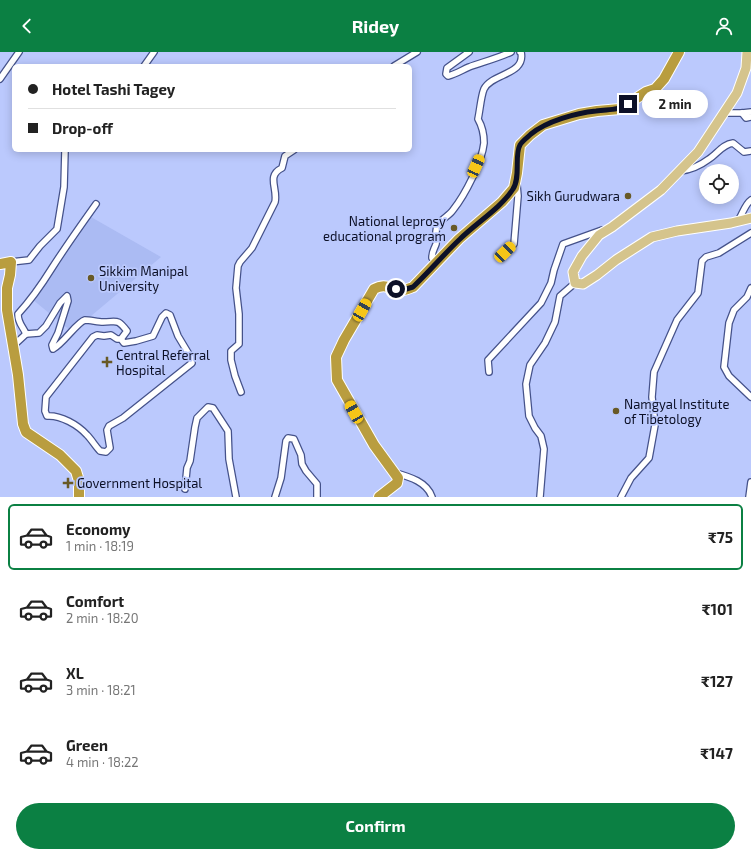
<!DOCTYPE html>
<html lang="en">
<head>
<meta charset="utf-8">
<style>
  :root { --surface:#fff; --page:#f6f6f6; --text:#222; --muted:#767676; --line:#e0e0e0; --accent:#0b8043 }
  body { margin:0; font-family:"Exo 2",sans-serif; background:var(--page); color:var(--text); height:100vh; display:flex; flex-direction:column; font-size:15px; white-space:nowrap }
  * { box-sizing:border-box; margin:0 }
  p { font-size:13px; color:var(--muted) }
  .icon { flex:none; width:22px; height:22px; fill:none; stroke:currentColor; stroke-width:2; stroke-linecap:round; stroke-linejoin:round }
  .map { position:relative; height:445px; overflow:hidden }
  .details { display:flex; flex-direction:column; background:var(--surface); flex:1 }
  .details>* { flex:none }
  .banner { position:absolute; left:12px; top:12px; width:400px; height:88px; border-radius:6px; box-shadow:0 2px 10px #0003; display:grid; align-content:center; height:88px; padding:0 16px; background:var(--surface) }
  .buttons { position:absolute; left:699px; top:112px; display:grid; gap:8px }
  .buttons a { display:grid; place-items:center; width:40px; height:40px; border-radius:50%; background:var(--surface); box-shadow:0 2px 10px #0003; font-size:20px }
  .end { position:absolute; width:18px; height:18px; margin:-9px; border:5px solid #0c1027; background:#fff; box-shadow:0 0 0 2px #fff }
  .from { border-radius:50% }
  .bubble { position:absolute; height:28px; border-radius:14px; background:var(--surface); box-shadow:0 2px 10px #0003; font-size:13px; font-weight:700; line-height:28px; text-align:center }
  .car { position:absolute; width:12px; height:24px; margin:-12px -6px; border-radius:5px; box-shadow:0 0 3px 1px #0007; background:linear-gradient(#f5c518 24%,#345 0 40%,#f5c518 0 76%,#345 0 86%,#f5c518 0) }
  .banner b { display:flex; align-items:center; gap:14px; height:38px; font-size:15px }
  .banner b+b { border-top:1px solid var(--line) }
  .banner i { width:10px; height:10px; background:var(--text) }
  ul { padding:7px 0 0; list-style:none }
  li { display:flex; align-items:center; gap:12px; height:66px; margin:0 8px 6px; padding:0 8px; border:2px solid transparent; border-radius:6px }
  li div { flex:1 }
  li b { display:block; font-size:15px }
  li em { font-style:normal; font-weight:700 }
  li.selected { border-color:var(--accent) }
  li>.icon { width:36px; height:36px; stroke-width:1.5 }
  .button { display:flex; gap:8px; margin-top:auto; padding:8px 16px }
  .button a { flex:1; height:46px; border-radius:24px; background:var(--accent); color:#fff; font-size:16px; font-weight:700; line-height:46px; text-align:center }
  header { display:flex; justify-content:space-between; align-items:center; height:52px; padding:0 16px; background:var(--accent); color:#fff; font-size:18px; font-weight:700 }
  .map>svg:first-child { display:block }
  .built { fill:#abbbf3 }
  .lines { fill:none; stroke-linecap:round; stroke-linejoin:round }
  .street-casing { stroke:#45528a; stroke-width:8 }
  .primary-casing { stroke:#fff; stroke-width:11 }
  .highway-casing { stroke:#fff; stroke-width:12 }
  .street { stroke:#fff; stroke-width:5.5 }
  .primary { stroke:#d5c48c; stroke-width:9 }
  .highway { stroke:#b99d3f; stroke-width:10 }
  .route { stroke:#0c1027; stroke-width:5 }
  .poi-dot { fill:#685926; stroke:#bbc9fd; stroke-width:1.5 }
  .labels { text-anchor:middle; stroke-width:3.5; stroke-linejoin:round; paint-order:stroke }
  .poi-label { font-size:13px; fill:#0c1027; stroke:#bbc9fd; text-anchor:start }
</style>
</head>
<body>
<header><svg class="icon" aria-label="back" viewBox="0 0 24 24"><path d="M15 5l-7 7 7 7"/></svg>Ridey<svg class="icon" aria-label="person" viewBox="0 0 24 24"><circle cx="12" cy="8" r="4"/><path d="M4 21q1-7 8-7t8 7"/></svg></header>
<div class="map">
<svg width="751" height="445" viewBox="0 0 751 445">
  <rect width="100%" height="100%" fill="#bbc9fd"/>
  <polygon class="built" points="91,165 161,205 72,280 32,247"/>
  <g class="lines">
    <g class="street-casing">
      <g id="street">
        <path d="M469,0l-22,16 -1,6 2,2c8,-2 14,-6 21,-9 14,-5 29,-9 42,-15"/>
        <polyline points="144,14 154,0"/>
        <polyline points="394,14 417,0"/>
        <polyline points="0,27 19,0"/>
        <polyline points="724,61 742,61 751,60"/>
        <polyline points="742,61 746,66 751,65"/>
        <path d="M680,119c10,-1 21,-6 29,-12 8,-5 14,-15 24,-16l11,9 7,-1"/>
        <path d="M96,152c-15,21 -30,42 -44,64 -10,16 -21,32 -34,46 0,10 5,12 8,20l13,-1 7,-7 14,-23 7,-7 1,5 -10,32 -6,12 1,4c11,-6 24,-27 32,-29 5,0 13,2 18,2 14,0 14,-4 24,9l-6,8 3,4 12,-2 17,-5 9,-19 4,-4 4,2 8,21 12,20 2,7 -69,55 -14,8 -2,4 3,18 -4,4 -6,-1c-5,-5 -8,-11 -13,-16 -9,-10 -26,-20 -40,-19l-2,-5 1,-14 47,-60 4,-2 7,1 7,-1 6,4h4"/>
        <path d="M738,169c4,-6 7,-17 13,-21"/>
        <polyline points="505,200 514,192 518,144 517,133"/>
        <polyline points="11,210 29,208 40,194 57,177 64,135 65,98"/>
        <path d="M436,210l-4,-4c0,-7 2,-8 4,-14 1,-6 -2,-13 2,-19 3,-6 11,-9 15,-15 12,-15 29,-48 31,-67 0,-9 -2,-17 -6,-24 2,-9 3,-23 6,-30 8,-16 42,-14 37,-37h-1"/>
        <polyline points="751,236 747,245 734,258 729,271 724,315 729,324 751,345"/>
        <polyline points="13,294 26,282"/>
        <polyline points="489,320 488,308 541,251 551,231 554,218 563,192 602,178"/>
        <path d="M241,340l-6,-16 -4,-16v-9l8,-7v-30l-3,-26 2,-22 2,-4 12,-14 23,-46c3,-14 -9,-26 7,-34l3,-12 9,-6"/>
        <path d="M396,421c14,4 31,9 36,24"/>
        <polyline points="185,437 187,416 190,409 195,375 197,366 208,355 213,356 228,379 229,407 236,445"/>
        <polyline points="275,445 281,426 286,389 288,386 294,387 301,403 302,412 306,419 317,432 317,445"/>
        <polyline points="540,445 544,397 541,384 535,376 529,364 526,332 530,313 545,291 555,270 560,244 575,231"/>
        <polyline points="621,445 631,426 649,406 655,373 652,345 654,320 677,268 698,241 702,209 706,205 719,201 751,181"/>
        <polyline points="749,445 751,430"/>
      </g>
    </g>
    <g class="primary-casing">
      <polyline id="primary" points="747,0 746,16 737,41 698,100 661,138 612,175 599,183 582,204 573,220 575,231 583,232 597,223 616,208 652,185 677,179 731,171 751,166"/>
    </g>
    <g class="highway-casing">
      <g id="highway">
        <polyline points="0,212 11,210 10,223 7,236 7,258 18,323 23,372 26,380 60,403 76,419 79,429 79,445"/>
        <path d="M379,445l18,-14 1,-5 -24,-33 -37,-65 -1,-23 8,-17 30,-51c12,-7 17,1 29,1 3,0 7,-2 10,-3l46,-48 43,-37 12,-14 3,-15 3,-28 10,-10 13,-10 36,-11 18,-3 23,-2 26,-17 9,-3 9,-10 15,-27"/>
      </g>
    </g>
    <use href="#street" class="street"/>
    <use href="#primary" class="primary"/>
    <use href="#highway" class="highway"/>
  </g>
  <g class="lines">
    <path class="route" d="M396,237l7,1 10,-3c16,-15 30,-32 47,-48 16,-16 41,-31 53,-50 8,-12 1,-34 7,-44 2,-4 8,-8 11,-11 16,-13 45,-21 65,-23 14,-2 20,0 32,-7"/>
  </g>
  <g class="poi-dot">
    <circle cx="628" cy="144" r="4"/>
    <circle cx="454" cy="176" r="4"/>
    <circle cx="91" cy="226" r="4"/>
    <path d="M105 304h4v4h4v4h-4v4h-4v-4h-4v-4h4z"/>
    <circle cx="616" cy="359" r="4"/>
    <path d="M66 425h4v4h4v4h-4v4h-4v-4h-4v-4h4z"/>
  </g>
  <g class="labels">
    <g class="poi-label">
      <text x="620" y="149" text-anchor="end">Sikh Gurudwara</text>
      <text x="446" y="174" text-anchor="end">National leprosy<tspan x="446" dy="15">educational program</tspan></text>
      <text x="99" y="224">Sikkim Manipal<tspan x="99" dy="15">University</tspan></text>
      <text x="116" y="308">Central Referral<tspan x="116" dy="15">Hospital</tspan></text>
      <text x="624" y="357">Namgyal Institute<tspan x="624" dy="15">of Tibetology</tspan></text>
      <text x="77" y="436">Government Hospital</text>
    </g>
  </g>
</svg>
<div class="buttons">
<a><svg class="icon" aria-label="locate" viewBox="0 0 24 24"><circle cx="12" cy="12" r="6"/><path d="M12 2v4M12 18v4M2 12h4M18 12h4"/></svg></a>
</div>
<i class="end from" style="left:396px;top:237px"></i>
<i class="end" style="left:628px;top:52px"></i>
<div class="bubble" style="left:642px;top:38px;width:66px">2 min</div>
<i class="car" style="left:476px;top:114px;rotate:24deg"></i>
<i class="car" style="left:505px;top:200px;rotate:46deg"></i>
<i class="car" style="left:362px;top:258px;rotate:30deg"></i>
<i class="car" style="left:354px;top:360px;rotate:330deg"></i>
<div class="banner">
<b><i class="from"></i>Hotel Tashi Tagey</b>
<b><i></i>Drop-off</b>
</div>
</div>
<section class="details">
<ul>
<li class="selected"><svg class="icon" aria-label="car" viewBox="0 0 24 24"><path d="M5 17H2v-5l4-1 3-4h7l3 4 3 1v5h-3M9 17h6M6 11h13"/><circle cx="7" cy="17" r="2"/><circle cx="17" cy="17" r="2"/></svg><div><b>Economy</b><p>1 min · 18:19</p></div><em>₹75</em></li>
<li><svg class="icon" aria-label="car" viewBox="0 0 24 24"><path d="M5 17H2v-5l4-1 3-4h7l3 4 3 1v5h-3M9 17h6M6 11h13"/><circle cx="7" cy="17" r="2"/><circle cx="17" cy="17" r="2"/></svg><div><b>Comfort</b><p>2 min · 18:20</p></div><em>₹101</em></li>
<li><svg class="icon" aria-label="car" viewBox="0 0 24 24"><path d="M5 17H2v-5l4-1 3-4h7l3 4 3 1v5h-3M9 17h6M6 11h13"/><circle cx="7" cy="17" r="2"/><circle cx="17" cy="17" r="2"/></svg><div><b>XL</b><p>3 min · 18:21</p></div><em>₹127</em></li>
<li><svg class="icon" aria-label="car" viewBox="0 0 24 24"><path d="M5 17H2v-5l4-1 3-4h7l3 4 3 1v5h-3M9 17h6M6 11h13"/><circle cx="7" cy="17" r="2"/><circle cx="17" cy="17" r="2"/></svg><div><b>Green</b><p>4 min · 18:22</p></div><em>₹147</em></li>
</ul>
<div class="button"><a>Confirm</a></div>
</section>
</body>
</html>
